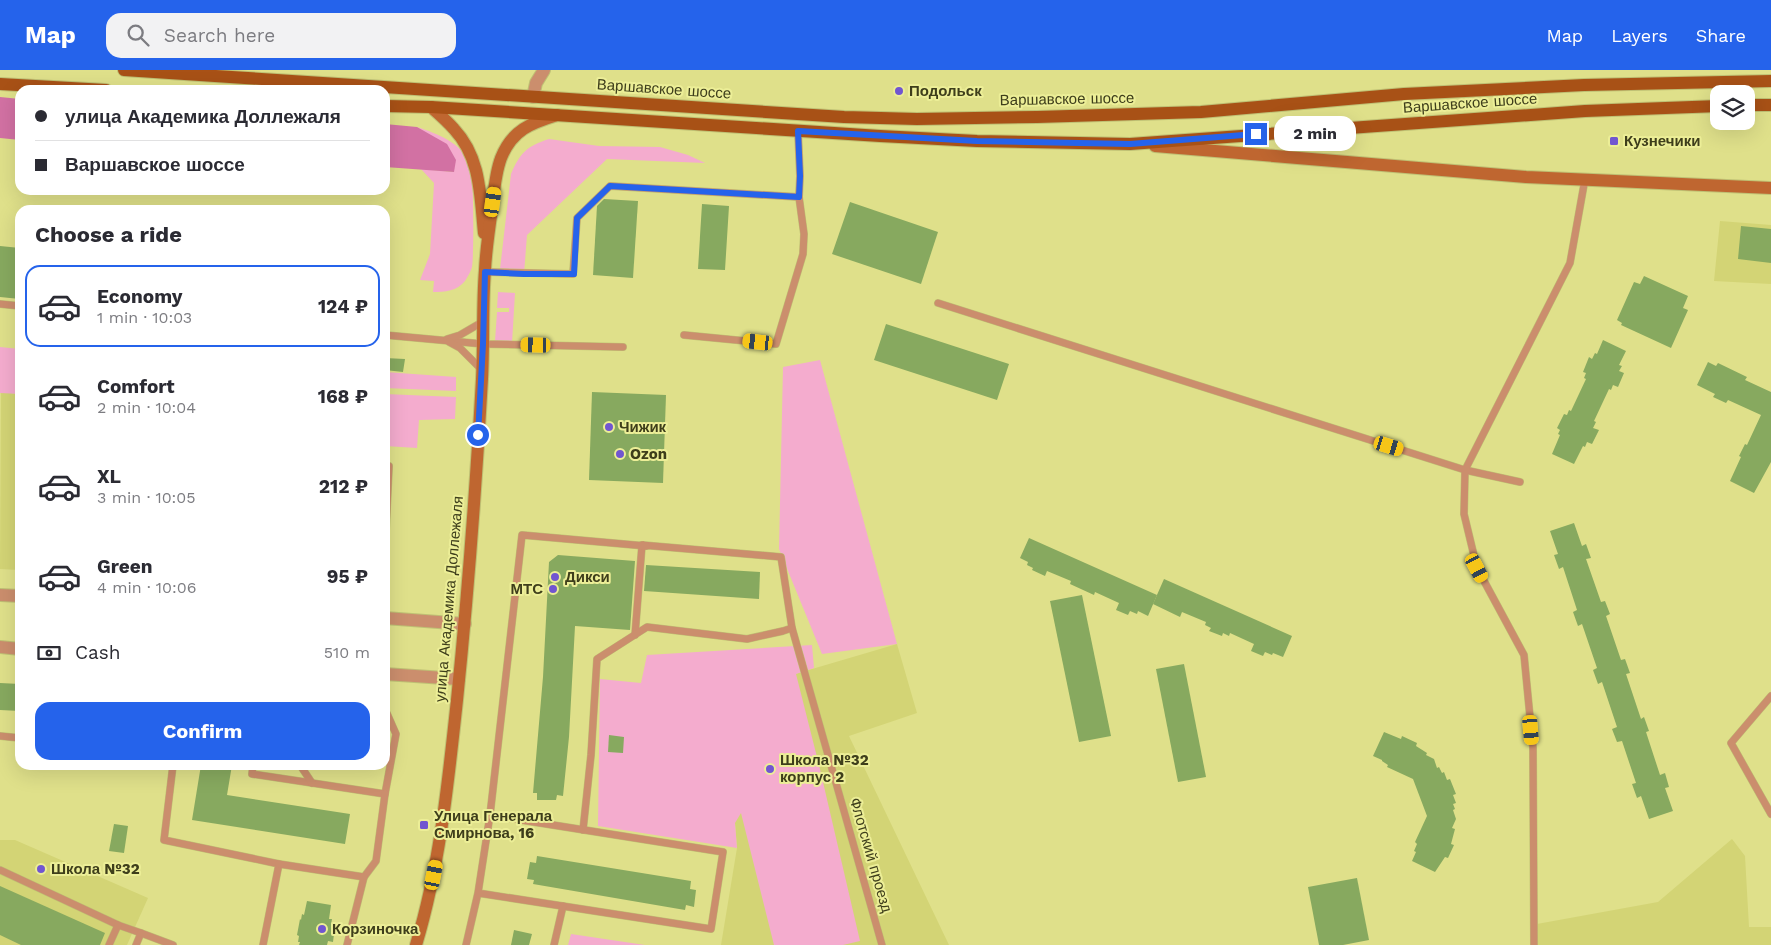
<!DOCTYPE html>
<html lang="en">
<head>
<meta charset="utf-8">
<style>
  :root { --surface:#fff; --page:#f2f2f3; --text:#2b2b33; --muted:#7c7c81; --line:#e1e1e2; --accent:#2563eb }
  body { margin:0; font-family:"Work Sans",sans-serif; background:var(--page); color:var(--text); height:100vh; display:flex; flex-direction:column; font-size:19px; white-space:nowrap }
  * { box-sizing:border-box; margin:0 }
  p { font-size:16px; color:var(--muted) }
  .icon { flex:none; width:28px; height:28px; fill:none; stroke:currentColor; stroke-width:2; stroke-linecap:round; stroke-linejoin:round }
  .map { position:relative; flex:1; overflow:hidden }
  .drawer { position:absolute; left:15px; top:135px; width:375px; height:565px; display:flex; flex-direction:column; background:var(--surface); border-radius:15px; box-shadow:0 5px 20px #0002 }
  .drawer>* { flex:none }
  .hud { position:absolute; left:15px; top:15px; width:375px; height:110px; border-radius:15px; box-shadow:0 5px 20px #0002; display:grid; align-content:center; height:110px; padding:0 20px; background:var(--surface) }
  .fabs { position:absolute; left:1710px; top:15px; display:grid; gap:10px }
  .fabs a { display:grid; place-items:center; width:45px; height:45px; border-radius:10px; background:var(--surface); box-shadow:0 5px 20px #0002; font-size:25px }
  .end { position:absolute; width:22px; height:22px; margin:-11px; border:6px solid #2563eb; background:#fff; box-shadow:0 0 0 2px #fff }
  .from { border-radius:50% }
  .bubble { position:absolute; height:35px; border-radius:15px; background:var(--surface); box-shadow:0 5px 20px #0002; font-size:16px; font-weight:700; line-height:35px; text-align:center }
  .car { position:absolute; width:15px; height:30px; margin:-15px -8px; border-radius:6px; box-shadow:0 0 4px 1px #0007; background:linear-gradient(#f5c518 24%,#345 0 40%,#f5c518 0 76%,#345 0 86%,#f5c518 0) }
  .hud b { display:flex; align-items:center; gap:18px; height:48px; font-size:19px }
  .hud b+b { border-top:1px solid var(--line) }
  .hud i { width:12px; height:12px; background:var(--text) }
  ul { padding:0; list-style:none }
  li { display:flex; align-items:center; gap:15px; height:82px; margin:0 10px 8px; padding:0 10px; border:2px solid transparent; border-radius:15px }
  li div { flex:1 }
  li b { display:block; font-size:19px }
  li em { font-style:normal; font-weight:700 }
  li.on { border-color:var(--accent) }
  li>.icon { width:45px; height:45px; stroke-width:1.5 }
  h2 { padding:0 20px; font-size:22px; line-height:60px }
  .pay { display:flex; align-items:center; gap:12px; height:55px; padding:0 20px; font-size:19px }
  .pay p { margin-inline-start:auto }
  .button { display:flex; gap:10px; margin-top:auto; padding:10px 20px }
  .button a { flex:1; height:58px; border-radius:15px; background:var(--accent); color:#fff; font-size:20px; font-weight:700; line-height:58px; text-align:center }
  header { display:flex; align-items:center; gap:30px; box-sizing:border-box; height:70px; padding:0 25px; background:var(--accent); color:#fff }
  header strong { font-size:24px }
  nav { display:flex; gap:28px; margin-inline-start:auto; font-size:18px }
  .search { width:350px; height:45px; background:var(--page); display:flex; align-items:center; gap:12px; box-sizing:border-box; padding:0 18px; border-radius:15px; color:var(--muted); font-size:19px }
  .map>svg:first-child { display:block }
  .built { fill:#d3d475 }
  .green { fill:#f4acce }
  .forest { fill:#d271a3 }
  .building { fill:#87a95f }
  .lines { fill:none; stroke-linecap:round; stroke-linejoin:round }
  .lane-casing { stroke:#bfc074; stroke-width:8 }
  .street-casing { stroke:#bfc074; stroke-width:14 }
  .secondary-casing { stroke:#bfc074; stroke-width:14 }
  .primary-casing { stroke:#bfc074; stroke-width:14 }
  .lane { stroke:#cb8e6d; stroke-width:7 }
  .street { stroke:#cb8e6d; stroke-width:12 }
  .secondary { stroke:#bf6630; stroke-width:12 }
  .primary { stroke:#a85116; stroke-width:12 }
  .route { stroke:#2563eb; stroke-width:6 }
  .poi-dot { fill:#7156d0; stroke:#ecee97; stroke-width:2 }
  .labels { text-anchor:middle; stroke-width:4; stroke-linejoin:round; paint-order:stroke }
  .street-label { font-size:15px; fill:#3e3e1b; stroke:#ecee97 }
  .poi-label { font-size:15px; font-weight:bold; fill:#3e3e1b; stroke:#ecee97; text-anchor:start }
</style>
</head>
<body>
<header>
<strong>Map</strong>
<div class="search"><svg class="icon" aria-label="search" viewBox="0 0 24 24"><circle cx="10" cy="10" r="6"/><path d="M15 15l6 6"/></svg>Search here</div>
<nav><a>Map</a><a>Layers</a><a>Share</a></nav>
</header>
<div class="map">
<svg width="1771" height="875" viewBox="0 0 1771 875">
  <rect width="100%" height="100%" fill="#dfe08a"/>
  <g class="built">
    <polygon points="1720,151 1771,155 1771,214 1714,211"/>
    <polygon points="1,322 20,324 20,500 0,499"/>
    <polygon points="897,574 917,643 849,666 949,875 721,875 737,778 735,753 663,643"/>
    <polygon points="1732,769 1745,786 1749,857 1771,857 1771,875 1537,875 1537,854 1658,832"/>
    <polygon points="0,770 15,770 148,828 127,875 0,875"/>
  </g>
  <g class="green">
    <path d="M417,57c21,7 43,15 53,36 4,7 4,94 2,104 -1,4 -5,11 -7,14 -8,10 -20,11 -32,11l1,-11 -14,-1 10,-26 4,-71 -13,-14 33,3 -5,-24z"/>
    <path d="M549,69l50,7 61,1 28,8 17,8 -98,-4 -80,76 -3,39 -24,-5 11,-95c9,-21 16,-28 38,-35z"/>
    <polygon points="498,222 515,223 512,273 495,271 497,242 509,242 509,238 497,238"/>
    <polygon points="0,277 20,279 20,324 0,323"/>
    <polygon points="820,290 897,574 822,584 779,479 783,297"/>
    <polygon points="385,302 456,307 456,321 385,318"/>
    <polygon points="385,324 456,327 455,349 419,350 417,378 385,376"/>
    <polygon points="812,575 814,598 796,604 819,695 860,871 843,875 774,875 741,743 735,753 737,778 598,756 600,609 641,613 647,585"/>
    <polygon points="571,864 645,875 568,875"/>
  </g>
  <g class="forest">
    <polygon points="0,27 20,29 20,70 0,68"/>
    <polygon points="385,54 417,57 447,74 456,90 454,102 385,97"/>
  </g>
  <g class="building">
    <polygon points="604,129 638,131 633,208 593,205 597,136"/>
    <polygon points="850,132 938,162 921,214 832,184"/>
    <polygon points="702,134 729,136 725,200 698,199"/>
    <polygon points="1741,156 1771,159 1771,193 1738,189"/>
    <polygon points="0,176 20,178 20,229 0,227"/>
    <polygon points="1644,206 1688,226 1683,238 1688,240 1671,278 1621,255 1622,253 1617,250 1634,212 1640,214"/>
    <polygon points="886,254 1009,294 997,330 874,290"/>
    <polygon points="1603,270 1626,281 1619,295 1622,296 1619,301 1624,303 1618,317 1613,315 1611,320 1609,319 1594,351 1596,352 1593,358 1599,360 1592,374 1587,372 1585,377 1583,376 1574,394 1552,384 1560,365 1558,364 1560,360 1557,358 1564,344 1567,345 1569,340 1571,341 1586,309 1584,308 1586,303 1583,302 1589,287 1592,289 1595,283 1597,284"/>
    <polygon points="385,288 405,289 403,302 385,300"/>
    <polygon points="1708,292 1716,296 1718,293 1747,307 1745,310 1771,322 1771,392 1754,423 1730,411 1741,387 1739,386 1745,374 1747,375 1761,345 1728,330 1726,333 1713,327 1715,324 1697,315"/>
    <polygon points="592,322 666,325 663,413 589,410"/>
    <polygon points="1574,453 1582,476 1586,474 1591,488 1586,489 1601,532 1605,531 1610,544 1606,546 1621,590 1625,589 1630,603 1626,604 1641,649 1644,647 1649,661 1646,662 1660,705 1665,703 1669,717 1665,718 1673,741 1649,749 1641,726 1637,728 1632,714 1636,713 1622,671 1617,672 1612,659 1617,657 1602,612 1598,614 1593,600 1597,598 1582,554 1578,556 1573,542 1577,540 1563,497 1559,499 1554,485 1558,484 1550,461"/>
    <polygon points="1029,468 1157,525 1148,546 1138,541 1137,544 1130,541 1128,545 1116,540 1119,533 1095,522 1094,525 1070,514 1071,511 1047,501 1045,506 1032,500 1033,498 1027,495 1028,492 1020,488"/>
    <polygon points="558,485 635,491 630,560 575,556 569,667 563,726 557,725 556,730 537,730 537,723 533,723 543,607 549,492"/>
    <polygon points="646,495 760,502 759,529 644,521"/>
    <polygon points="1164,509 1292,566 1283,587 1273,583 1272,585 1265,582 1263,586 1251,581 1254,574 1230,563 1229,566 1223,563 1222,566 1209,561 1211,558 1205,555 1206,552 1182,542 1180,547 1153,534"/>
    <polygon points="1082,525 1111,666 1079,672 1050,531"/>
    <polygon points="1184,594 1206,707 1178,712 1156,599"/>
    <polygon points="0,613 20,614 20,641 0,640"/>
    <polygon points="1384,662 1401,669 1402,666 1417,673 1416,676 1427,683 1426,685 1434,689 1437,698 1439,697 1442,703 1444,702 1447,710 1450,709 1456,724 1453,725 1456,733 1453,734 1455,739 1453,740 1456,749 1452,758 1455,759 1451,774 1454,775 1448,788 1445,787 1435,802 1412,791 1416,782 1414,781 1417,774 1415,772 1427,746 1413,709 1387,697 1388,695 1382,691 1382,690 1373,686"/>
    <polygon points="609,665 624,667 623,683 608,682"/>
    <polygon points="201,695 232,695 227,725 350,744 345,774 192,750"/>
    <polygon points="114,754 128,756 124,783 109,781"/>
    <polygon points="537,786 691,811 690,819 696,820 694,837 686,835 685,840 533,814 534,810 527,809 530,792 536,793"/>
    <polygon points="1357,808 1369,870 1343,875 1319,875 1308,817"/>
    <polygon points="0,816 105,863 100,875 21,875 0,865"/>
    <polygon points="307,831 331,835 329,849 332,849 331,855 335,856 333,872 328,871 327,875 299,875 300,872 298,872 299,866 297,865 300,849 301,850 302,844 304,845"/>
    <polygon points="514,860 532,864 529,875 511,875"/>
  </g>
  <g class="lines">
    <g class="lane-casing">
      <g id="lane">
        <polyline points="485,202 573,204 577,148 610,116 799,127 800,106 798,61"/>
        <polyline points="938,233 1465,400 1520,412"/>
        <polyline points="0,234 20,236"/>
        <polyline points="385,265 483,274 623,277"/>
        <polyline points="684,265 776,274 803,184 804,164 799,127"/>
        <polyline points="447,269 460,265 484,251"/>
        <polyline points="449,272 460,278 482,300"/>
        <polyline points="385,396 389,396 385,481"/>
        <polyline points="646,476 642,475 781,487 792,558 882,875"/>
        <polyline points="635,565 642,475"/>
        <polyline points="1771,626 1731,673 1771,744"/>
        <polyline points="0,666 20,668"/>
        <polyline points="173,695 164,770 279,794 263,875"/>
        <polyline points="253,695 252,704 385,724 396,664 385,639"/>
        <polyline points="300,695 312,713"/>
        <polyline points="490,745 522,465 646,476"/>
        <polyline points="583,760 591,685 597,589 647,557 747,569 783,561 792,558"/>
        <polyline points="279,794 364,807 376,791 385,724"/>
        <polyline points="0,800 118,855 141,863"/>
        <polyline points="109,875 118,855"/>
        <polyline points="136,875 141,863 173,875"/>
        <polyline points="347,875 364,807"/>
        <polyline points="466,875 478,823 490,745 723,782 711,859 478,823"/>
        <polyline points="554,875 563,836"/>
        <polyline points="1534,875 1533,678 1524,585 1477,498 1464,444 1465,400 1570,193 1585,109"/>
      </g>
    </g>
    <g class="street-casing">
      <g id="street">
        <polyline points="533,27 536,13 544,0"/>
        <polyline points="0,525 20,526"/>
        <polyline points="385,548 465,554"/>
        <polyline points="0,577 20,579"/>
        <polyline points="385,604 459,609"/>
      </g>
    </g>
    <g class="secondary-casing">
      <g id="secondary">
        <path d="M431,37c8,7 16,14 23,22 27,29 26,66 30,104"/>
        <polyline points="1155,76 1526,107 1771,118"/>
        <path d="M416,875c24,-80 32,-162 41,-245 11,-107 19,-214 25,-321 2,-37 0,-73 3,-109 1,-21 4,-41 7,-61 2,-17 3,-35 9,-51 11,-28 30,-35 56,-43"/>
      </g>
    </g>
    <g class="primary-casing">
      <g id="primary">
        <polyline points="124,0 844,47 917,49 1037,47 1201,42 1404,24 1584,15 1771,11"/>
        <polyline points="0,14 106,20"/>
        <polyline points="1746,35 1771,35"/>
        <polyline points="385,36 431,37 880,66 977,71 1130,74 1585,41 1719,36"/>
      </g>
    </g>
    <use href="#lane" class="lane"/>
    <use href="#street" class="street"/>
    <use href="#secondary" class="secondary"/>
    <use href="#primary" class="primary"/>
  </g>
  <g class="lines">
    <polyline class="route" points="478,365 483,274 485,202 524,204 574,204 577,148 610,116 799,127 800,106 798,61 977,71 1130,74 1256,64"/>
  </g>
  <g class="poi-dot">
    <circle cx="899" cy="21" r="5"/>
    <rect x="1609" y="66" width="10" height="10" rx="2.5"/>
    <circle cx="609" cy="357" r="5"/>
    <circle cx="620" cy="384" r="5"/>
    <circle cx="555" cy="507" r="5"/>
    <circle cx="553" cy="519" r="5"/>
    <circle cx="770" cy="699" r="5"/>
    <rect x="419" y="750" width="10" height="10" rx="2.5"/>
    <circle cx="41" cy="799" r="5"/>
    <circle cx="322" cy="859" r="5"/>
  </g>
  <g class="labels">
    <g class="street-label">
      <text transform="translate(664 19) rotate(4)" y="5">Варшавское шоссе</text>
      <text transform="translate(1067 29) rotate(-1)" y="5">Варшавское шоссе</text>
      <text transform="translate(1470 33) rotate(-4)" y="5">Варшавское шоссе</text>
      <text transform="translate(449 529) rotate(-85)" y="5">улица Академика Доллежаля</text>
      <text transform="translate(871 785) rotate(74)" y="5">Флотский проезд</text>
    </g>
    <g class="poi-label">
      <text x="909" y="26">Подольск</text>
      <text x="1624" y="76">Кузнечики</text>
      <text x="619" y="362">Чижик</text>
      <text x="630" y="389">Ozon</text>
      <text x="565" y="512">Дикси</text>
      <text x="543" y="524" text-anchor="end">МТС</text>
      <text x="780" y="695">Школа №32<tspan x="780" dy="17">корпус 2</tspan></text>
      <text x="434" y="751">Улица Генерала<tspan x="434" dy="17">Смирнова, 16</tspan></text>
      <text x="51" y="804">Школа №32</text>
      <text x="332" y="864">Корзиночка</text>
    </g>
  </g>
</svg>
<div class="fabs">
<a><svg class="icon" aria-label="layers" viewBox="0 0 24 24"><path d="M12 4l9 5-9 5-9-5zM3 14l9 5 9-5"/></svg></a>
</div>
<i class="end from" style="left:478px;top:365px"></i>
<i class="end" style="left:1256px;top:64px"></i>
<div class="bubble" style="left:1274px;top:46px;width:82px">2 min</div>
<i class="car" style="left:493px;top:132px;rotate:8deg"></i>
<i class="car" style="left:758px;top:272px;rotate:276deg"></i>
<i class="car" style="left:536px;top:275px;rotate:271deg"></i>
<i class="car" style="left:1389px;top:376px;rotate:107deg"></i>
<i class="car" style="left:1477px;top:498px;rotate:152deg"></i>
<i class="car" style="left:1531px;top:660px;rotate:175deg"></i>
<i class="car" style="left:434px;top:805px;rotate:11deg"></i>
<div class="hud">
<b><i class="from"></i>улица Академика Доллежаля</b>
<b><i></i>Варшавское шоссе</b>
</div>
<section class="drawer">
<h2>Choose a ride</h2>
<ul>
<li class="on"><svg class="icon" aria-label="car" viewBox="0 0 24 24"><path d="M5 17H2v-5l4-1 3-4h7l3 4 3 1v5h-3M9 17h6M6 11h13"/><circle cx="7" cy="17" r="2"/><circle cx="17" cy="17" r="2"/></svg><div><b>Economy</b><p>1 min · 10:03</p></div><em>124 ₽</em></li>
<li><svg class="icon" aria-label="car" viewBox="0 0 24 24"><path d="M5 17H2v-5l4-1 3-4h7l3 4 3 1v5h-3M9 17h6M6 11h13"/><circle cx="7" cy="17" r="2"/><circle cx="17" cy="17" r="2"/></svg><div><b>Comfort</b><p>2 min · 10:04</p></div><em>168 ₽</em></li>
<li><svg class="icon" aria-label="car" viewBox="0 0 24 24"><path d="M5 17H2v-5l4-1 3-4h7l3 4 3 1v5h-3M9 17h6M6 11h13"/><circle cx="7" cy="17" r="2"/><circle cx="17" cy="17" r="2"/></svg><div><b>XL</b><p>3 min · 10:05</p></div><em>212 ₽</em></li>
<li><svg class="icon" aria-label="car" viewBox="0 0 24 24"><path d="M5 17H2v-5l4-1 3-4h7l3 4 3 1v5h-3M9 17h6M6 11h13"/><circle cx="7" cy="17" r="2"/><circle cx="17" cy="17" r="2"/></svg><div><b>Green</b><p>4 min · 10:06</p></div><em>95 ₽</em></li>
</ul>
<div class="pay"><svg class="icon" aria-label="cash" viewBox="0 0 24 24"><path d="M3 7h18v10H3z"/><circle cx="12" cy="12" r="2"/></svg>Cash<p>510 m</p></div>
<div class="button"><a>Confirm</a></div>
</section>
</div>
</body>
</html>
